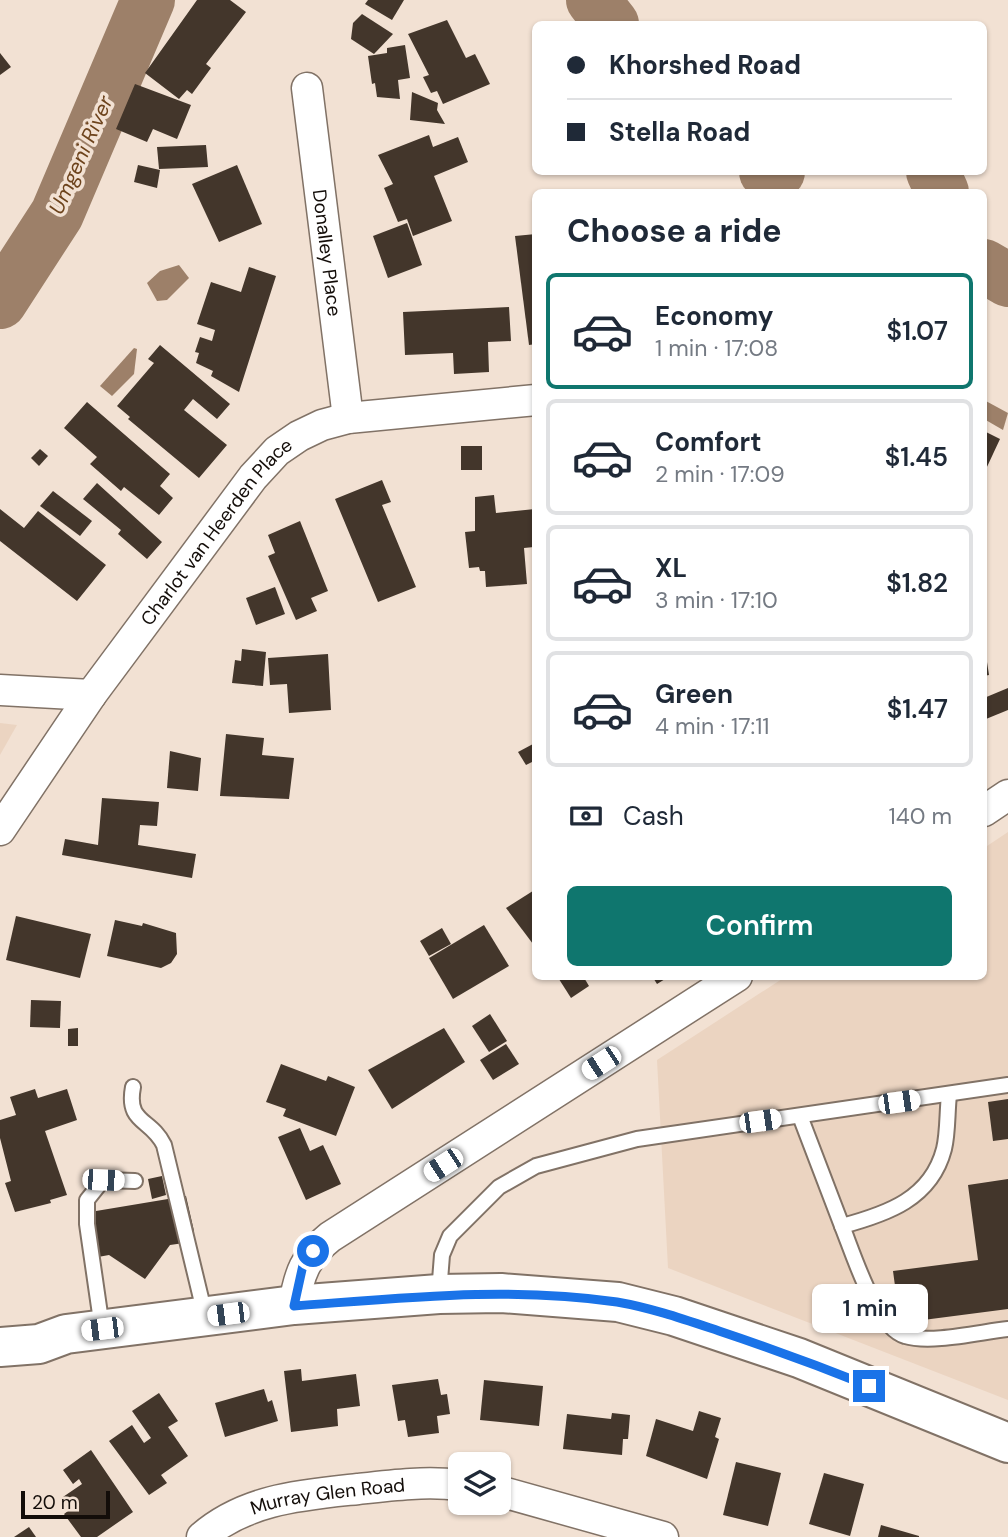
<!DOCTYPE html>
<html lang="en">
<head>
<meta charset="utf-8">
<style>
  :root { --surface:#fff; --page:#f2f2f3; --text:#1f2937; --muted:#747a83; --line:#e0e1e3; --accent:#0f766e }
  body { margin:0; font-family:"DM Sans",sans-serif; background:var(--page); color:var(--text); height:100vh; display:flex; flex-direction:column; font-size:26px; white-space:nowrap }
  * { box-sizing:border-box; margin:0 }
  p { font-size:23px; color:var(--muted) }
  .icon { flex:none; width:38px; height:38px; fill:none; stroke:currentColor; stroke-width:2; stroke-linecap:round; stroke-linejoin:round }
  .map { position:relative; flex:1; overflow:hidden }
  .details { position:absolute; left:532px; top:189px; width:455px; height:791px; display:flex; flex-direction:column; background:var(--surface); border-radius:10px; box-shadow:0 2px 5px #0004 }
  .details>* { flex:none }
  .top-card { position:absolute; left:532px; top:21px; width:455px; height:154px; border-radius:10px; box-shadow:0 2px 5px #0004; display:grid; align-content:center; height:154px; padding:0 35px; background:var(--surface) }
  .controls { position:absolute; left:448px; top:1452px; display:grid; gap:14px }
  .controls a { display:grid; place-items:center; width:63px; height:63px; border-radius:10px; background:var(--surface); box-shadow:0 2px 5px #0004; font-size:35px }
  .scale { position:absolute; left:21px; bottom:18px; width:89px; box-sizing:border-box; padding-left:7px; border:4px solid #130d09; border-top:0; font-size:19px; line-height:24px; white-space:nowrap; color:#130d09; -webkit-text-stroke:5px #f2e1d3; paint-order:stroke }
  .end { position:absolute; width:32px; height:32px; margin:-16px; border:9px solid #1a73e8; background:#fff; box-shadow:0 0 0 4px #fff }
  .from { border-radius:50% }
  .bubble { position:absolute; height:49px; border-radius:10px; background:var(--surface); box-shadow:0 2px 5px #0004; font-size:23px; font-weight:600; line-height:49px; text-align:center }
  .car { position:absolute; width:21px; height:42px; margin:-21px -10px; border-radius:9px; box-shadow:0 0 5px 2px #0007; background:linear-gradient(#fff 24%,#345 0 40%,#fff 0 76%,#345 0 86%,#fff 0) }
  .top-card b { display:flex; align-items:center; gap:24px; height:66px; font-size:26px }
  .top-card b+b { border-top:2px solid var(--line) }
  .top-card i { width:18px; height:18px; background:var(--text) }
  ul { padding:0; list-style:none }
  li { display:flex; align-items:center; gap:21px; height:116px; margin:0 14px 10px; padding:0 21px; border:4px solid var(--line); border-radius:10px }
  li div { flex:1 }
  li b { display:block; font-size:26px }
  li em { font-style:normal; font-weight:600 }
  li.current { border-color:var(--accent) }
  li>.icon { width:63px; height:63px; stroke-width:1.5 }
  h2 { padding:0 35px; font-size:32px; line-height:84px }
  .pay { display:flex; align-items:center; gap:18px; height:77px; padding:0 35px; font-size:26px }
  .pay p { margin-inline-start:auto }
  .action { display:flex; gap:14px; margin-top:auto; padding:14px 35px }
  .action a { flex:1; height:80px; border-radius:10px; background:var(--accent); color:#fff; font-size:28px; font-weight:600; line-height:80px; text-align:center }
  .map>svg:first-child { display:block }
  .built { fill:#ebd4c1 }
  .water { fill:#9d8069 }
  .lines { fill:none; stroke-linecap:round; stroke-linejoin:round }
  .river { stroke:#9d8069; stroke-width:54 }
  .building { fill:#43362b }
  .lane-casing { stroke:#817266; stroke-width:18 }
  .street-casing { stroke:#817266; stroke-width:33 }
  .secondary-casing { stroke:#817266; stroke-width:42 }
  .lane { stroke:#fff; stroke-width:14 }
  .street { stroke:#fff; stroke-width:30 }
  .secondary { stroke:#fff; stroke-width:38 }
  .route { stroke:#1a73e8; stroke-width:9 }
  .labels { text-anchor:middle; stroke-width:7; stroke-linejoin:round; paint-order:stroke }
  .street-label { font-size:19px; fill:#130d09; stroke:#f2e1d3 }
  .water-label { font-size:21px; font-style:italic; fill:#6d431c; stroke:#f2e1d3 }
</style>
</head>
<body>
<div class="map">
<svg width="1008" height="1537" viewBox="0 0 1008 1537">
  <rect width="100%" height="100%" fill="#f2e1d3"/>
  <g class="built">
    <polygon points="0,723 17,725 0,755"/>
    <polygon points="1008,832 1008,1400 668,1268 657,1060 785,977 984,976 984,848"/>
  </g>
  <g class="water">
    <polygon points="179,265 189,278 167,300 157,301 147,283 160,271"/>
    <polygon points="134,348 137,349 134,374 112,396 100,386"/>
    <polygon points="984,400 1008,413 1003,430 984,419"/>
  </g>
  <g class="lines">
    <g class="river">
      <polyline points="593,0 612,24"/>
      <polyline points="766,172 778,172"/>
      <polyline points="933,172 942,192"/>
      <polyline points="984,266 1008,280"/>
      <polyline points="0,302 57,214 148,0"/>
    </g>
  </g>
  <g class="building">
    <polygon points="197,0 230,0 246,12 206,64 211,68 192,94 187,90 179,99 145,73"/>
    <polygon points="368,0 404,0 392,20 365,4"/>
    <polygon points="362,14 393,34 374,54 351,39 353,23"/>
    <polygon points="447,20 466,58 475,54 490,84 443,104 437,91 431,93 423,77 429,75 408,34"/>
    <polygon points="405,45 410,78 398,80 400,99 377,97 375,83 372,84 368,56 387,53 387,48"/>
    <polygon points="0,53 11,67 0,75"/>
    <polygon points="135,84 191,105 177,139 153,129 147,142 116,129"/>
    <polygon points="412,92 438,103 437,110 445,124 410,120"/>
    <polygon points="429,135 433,147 458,137 468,162 434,176 452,221 413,236 407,219 398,222 384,188 393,184 378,155"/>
    <polygon points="206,145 208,167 159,169 157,147"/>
    <polygon points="138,165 160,170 157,188 134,182"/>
    <polygon points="237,165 262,224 219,242 192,184"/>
    <polygon points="407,223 422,265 388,278 373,236"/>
    <polygon points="536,234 536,344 529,345 515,236"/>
    <polygon points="249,267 276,276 239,392 211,376 213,371 196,363 199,353 195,352 200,337 212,341 215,330 197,324 211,282 241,292"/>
    <polygon points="509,307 511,341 488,342 489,372 454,374 453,353 405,355 403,312"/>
    <polygon points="160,345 230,404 217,419 193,399 184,410 227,445 199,478 128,419 130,417 117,406 154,363 148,359"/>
    <polygon points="87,402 170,474 160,486 173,498 159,515 124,487 121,491 90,464 97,457 64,428"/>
    <polygon points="984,431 1000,439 986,469 984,468"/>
    <rect x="461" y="446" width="21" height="24"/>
    <polygon points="40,449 48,456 39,466 31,458"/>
    <polygon points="382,480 391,502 382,505 416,587 378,602 335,499"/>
    <polygon points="97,483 162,542 147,559 118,534 121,530 83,499"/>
    <polygon points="53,491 92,521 80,536 40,506"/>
    <polygon points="494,495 496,513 535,509 534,547 524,548 527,584 486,587 485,571 480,571 479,567 469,568 465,532 475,531 475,497"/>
    <polygon points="0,509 24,528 38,511 106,565 77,601 0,541"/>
    <polygon points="300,521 328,591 311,598 317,611 296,620 268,556 275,553 268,535"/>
    <polygon points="275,587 285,614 256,625 246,598"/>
    <polygon points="242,649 266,652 263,686 232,683 235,660 241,661"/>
    <polygon points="985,649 989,675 984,676 984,650"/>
    <polygon points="328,654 331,710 289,713 287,684 270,685 268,658"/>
    <polygon points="1008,688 1008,710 986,719 984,698"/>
    <polygon points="226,734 264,738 262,755 294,758 289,799 220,796"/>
    <polygon points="533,744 536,760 526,765 518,752"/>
    <polygon points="170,751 201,758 198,791 167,788"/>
    <polygon points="102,798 159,802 157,826 140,825 138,845 196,854 192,878 62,855 65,839 98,845"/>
    <polygon points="536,889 536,948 506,908"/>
    <polygon points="16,916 91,934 80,978 6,960"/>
    <polygon points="115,920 142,926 143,923 176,933 177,954 171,963 161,968 107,956"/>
    <polygon points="484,925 509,966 453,999 429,958"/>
    <polygon points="442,928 451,944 429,956 420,941"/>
    <polygon points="557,976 583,976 589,986 571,998"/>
    <polygon points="652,976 670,976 657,984"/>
    <polygon points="31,1000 61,1001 60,1028 30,1027"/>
    <polygon points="490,1014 507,1041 489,1052 472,1026"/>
    <polygon points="78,1028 78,1046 68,1046 68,1029"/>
    <polygon points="444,1028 465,1062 392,1109 368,1070"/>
    <polygon points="506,1044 519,1064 493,1080 480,1060"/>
    <polygon points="281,1064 326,1081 328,1076 355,1087 336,1136 283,1116 286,1109 266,1102"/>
    <polygon points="35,1089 38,1098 67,1089 77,1120 45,1131 67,1195 50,1200 51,1203 15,1212 5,1183 11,1181 0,1138 0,1120 16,1115 10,1097"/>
    <polygon points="1008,1099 1008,1139 993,1141 988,1102"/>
    <polygon points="300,1128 310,1151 323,1145 341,1184 306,1200 278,1137"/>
    <polygon points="162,1176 166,1195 152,1199 148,1179"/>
    <polygon points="1008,1179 1008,1309 900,1323 893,1271 978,1260 968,1185"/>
    <polygon points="186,1196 194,1231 183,1233 184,1243 170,1245 145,1279 109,1255 98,1257 90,1212"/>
    <polygon points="301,1369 302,1381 356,1374 360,1406 337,1409 338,1426 291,1432 284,1371"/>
    <polygon points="438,1379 441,1395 447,1394 450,1414 437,1416 439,1433 408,1437 405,1420 398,1421 392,1385"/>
    <polygon points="484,1380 543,1386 539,1426 480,1420"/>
    <polygon points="264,1389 268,1402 272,1400 278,1421 225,1437 215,1403"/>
    <polygon points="159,1393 178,1421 168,1427 188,1456 161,1475 167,1483 149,1495 109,1441 132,1425 144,1443 151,1438 132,1411"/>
    <polygon points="699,1411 721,1418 715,1437 719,1439 707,1479 646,1456 656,1419 693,1431"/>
    <polygon points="612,1413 630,1415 628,1439 623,1439 622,1455 563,1449 567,1414 611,1419"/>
    <polygon points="91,1450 133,1512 97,1537 81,1537 64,1514 68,1511 60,1499 82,1484 79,1479 73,1484 63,1470"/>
    <polygon points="736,1462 781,1473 768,1526 723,1515"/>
    <polygon points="824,1473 864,1484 850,1536 809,1524"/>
    <polygon points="881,1525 919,1536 919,1537 878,1537"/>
    <polygon points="29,1527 36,1537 14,1537"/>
  </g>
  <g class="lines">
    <g class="lane-casing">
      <g id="lane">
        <path d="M133,1087c-7,37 18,31 31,58l41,170"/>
        <path d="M800,1116l42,110c45,-12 89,-27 102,-77 4,-16 3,-37 5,-54"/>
        <path d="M842,1226c11,27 34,102 63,110 26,8 75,-4 103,-7"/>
        <polyline points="439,1293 442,1255 450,1236 499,1187 536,1166 637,1139 1008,1085"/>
        <polyline points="102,1328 87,1224 87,1200 103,1180 135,1181"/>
      </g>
    </g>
    <g class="street-casing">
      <g id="street">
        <path id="s1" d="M307,88l41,330"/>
        <polyline points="0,690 91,695"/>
        <polyline points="984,811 1008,795"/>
        <path id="s2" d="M0,830l91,-135 162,-218 24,-26 22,-15 23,-11 26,-7 188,-18"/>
        <path d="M294,1305c5,-31 11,-48 36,-68l407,-261"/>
        <polyline points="499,1491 663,1537"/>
        <path id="s3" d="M202,1537c44,-38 100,-42 156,-48 35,-4 68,-8 102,-4"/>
      </g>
    </g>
    <g class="secondary-casing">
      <polyline id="secondary" points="0,1347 39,1344 66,1334 294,1305 439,1294 501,1293 618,1302 674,1316 799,1358 1008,1443"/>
    </g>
    <use href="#lane" class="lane"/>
    <use href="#street" class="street"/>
    <use href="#secondary" class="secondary"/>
  </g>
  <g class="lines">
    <path class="route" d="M313,1251l-10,14 -9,41c108,-8 216,-20 323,-4 35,6 69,18 102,29 51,17 100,35 150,55"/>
  </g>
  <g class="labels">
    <g class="street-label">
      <text dy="7" stroke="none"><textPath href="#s1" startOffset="166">Donalley Place</textPath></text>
      <text dy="7" stroke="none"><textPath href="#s2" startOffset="369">Charlot van Heerden Place</textPath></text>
      <text dy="7" stroke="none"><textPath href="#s3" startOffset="135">Murray Glen Road</textPath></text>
    </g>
    <g class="water-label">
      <text transform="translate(81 155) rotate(-66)" y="7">Umgeni River</text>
    </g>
  </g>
</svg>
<div class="controls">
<a><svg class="icon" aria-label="layers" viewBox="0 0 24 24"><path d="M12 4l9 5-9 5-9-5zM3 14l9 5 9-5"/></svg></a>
</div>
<div class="scale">20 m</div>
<i class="end from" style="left:313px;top:1251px"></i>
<i class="end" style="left:869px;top:1386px"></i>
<div class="bubble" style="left:812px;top:1284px;width:116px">1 min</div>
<i class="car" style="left:601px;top:1063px;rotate:237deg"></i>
<i class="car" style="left:899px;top:1102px;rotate:82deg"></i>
<i class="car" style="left:760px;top:1121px;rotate:82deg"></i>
<i class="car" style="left:443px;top:1165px;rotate:237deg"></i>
<i class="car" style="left:103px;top:1180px;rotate:92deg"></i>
<i class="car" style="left:228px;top:1314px;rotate:263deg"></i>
<i class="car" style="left:102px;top:1329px;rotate:263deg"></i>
<div class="top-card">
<b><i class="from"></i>Khorshed Road</b>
<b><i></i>Stella Road</b>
</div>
<section class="details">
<h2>Choose a ride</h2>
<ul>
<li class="current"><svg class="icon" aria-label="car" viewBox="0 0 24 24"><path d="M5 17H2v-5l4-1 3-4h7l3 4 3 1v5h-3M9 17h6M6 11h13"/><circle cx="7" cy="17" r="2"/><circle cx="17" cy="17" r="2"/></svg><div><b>Economy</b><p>1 min · 17:08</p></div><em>$1.07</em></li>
<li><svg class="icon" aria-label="car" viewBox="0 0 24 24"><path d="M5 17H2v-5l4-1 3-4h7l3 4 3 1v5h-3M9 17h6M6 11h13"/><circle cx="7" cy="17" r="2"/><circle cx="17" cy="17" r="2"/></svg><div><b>Comfort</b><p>2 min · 17:09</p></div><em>$1.45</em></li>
<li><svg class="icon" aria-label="car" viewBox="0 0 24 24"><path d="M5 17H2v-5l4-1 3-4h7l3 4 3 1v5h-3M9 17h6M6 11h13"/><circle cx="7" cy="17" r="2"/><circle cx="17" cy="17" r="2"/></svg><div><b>XL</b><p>3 min · 17:10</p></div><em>$1.82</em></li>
<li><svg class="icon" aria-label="car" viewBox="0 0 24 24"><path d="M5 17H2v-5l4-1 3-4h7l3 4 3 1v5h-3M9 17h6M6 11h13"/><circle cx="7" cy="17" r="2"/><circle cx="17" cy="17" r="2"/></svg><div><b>Green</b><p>4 min · 17:11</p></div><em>$1.47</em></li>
</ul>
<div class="pay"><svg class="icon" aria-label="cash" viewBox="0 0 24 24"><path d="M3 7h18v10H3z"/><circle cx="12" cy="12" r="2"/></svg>Cash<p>140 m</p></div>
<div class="action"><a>Confirm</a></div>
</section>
</div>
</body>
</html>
